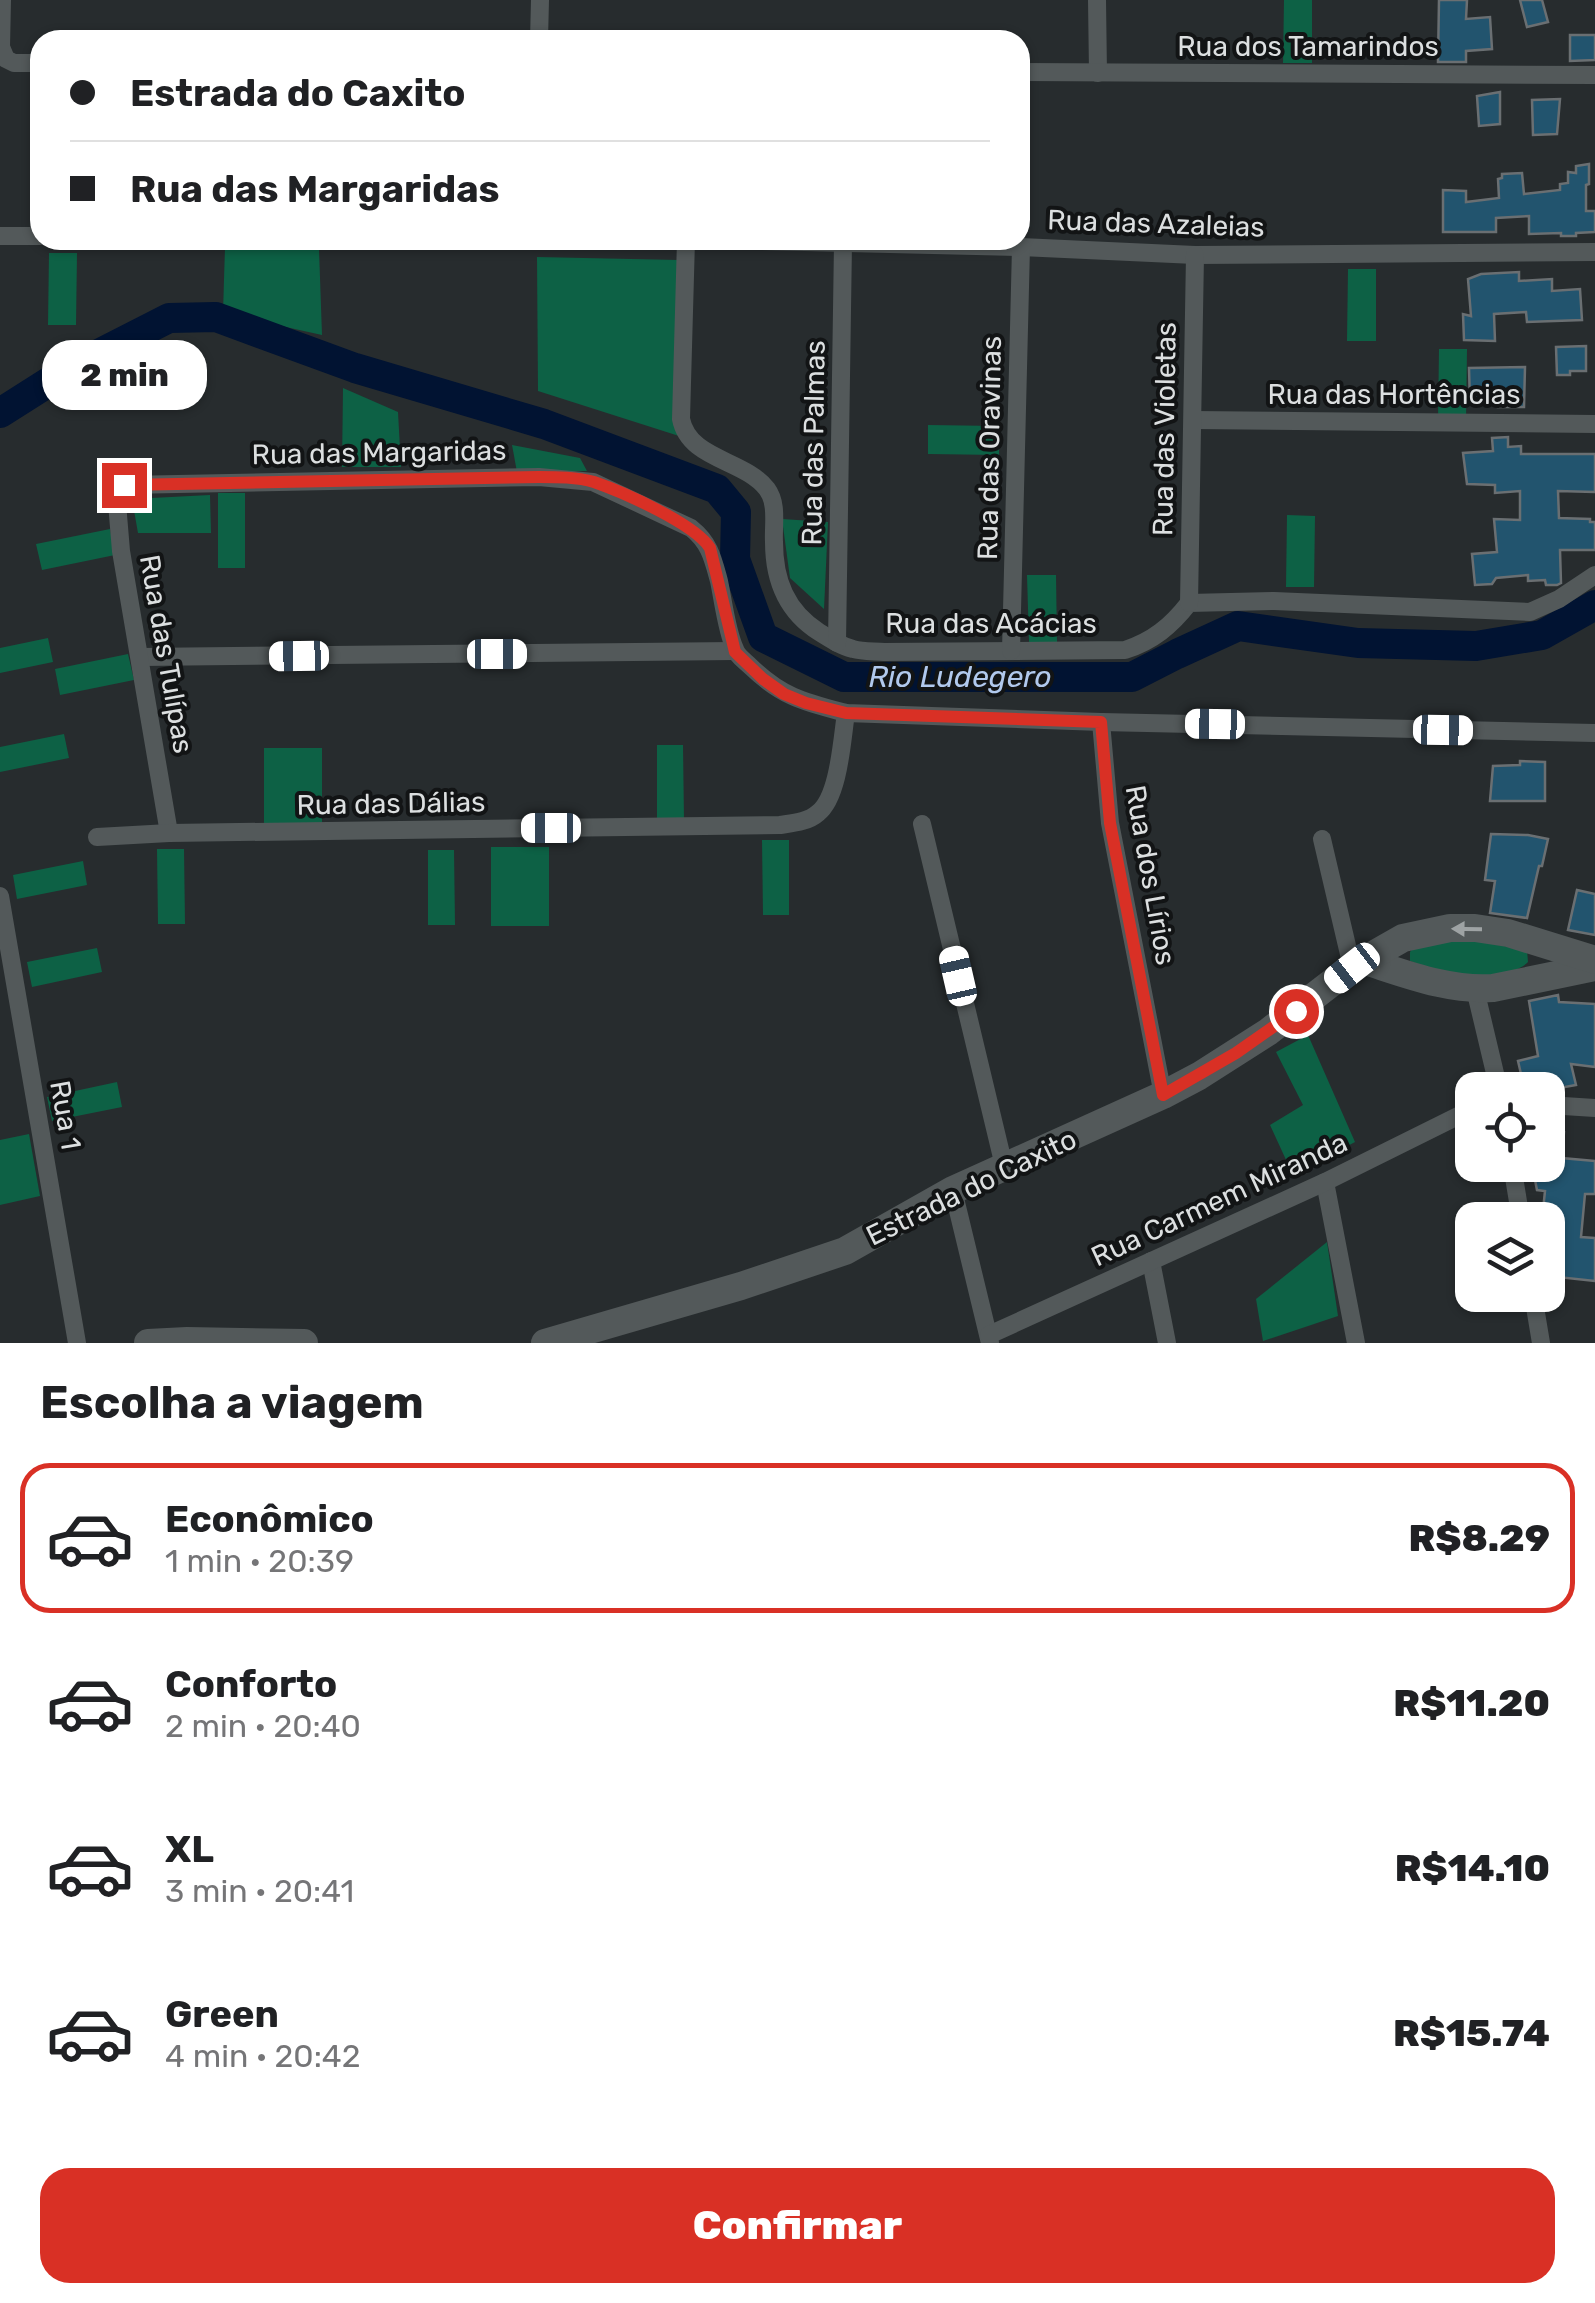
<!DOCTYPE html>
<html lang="pt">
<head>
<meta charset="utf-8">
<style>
  :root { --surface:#fff; --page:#f6f6f6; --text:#202124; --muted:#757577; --line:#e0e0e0; --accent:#d93025 }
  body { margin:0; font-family:Rubik,sans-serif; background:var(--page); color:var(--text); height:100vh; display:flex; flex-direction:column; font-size:38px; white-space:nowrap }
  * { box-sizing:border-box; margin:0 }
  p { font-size:32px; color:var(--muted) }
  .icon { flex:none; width:55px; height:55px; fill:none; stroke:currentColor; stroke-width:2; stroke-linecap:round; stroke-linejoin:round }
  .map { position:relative; height:1343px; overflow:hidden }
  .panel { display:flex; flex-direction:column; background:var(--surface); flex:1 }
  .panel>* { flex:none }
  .top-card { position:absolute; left:30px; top:30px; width:1000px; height:220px; border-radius:30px; box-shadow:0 2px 8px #0004; display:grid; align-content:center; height:220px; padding:0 40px; background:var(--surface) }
  .controls { position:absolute; left:1455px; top:1072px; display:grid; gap:20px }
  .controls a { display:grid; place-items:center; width:110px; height:110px; border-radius:20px; background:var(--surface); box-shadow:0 2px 8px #0004; font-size:50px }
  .end { position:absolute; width:45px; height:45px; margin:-22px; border:12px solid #d93025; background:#fff; box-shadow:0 0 0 5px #fff }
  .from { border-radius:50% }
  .bubble { position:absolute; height:70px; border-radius:30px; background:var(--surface); box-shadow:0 2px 8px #0004; font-size:32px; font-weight:800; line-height:70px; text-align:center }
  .car { position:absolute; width:30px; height:60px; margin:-30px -15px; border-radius:12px; box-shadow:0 0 8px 2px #0007; background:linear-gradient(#fff 24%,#345 0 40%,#fff 0 76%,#345 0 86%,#fff 0) }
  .top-card b { display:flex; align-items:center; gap:35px; height:95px; font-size:38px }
  .top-card b+b { border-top:2px solid var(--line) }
  .top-card i { width:25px; height:25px; background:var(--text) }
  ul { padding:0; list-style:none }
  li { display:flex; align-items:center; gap:30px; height:150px; margin:0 20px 15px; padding:0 20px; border:5px solid transparent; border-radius:30px }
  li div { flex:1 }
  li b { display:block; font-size:38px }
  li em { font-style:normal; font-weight:800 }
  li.selected { border-color:var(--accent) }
  li>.icon { width:90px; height:90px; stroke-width:1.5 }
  h2 { padding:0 40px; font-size:45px; line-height:120px }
  .action { display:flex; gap:20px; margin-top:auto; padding:20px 40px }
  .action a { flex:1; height:115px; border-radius:30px; background:var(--accent); color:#fff; font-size:40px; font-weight:800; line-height:115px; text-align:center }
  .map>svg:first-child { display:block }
  .green { fill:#0d6145 }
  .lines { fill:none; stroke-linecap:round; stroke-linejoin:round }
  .river { stroke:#011332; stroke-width:30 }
  .building { fill:#22546e; stroke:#6a6f72; stroke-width:2.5 }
  .street { stroke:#53595a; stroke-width:18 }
  .secondary { stroke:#53595a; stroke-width:28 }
  .oneway { fill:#9ea3a4 }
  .route { stroke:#d93025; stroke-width:12 }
  .labels { text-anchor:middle; stroke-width:8; stroke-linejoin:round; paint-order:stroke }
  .street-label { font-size:28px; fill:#dcdfe0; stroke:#121415 }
  .water-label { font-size:30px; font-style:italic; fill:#b1c9ed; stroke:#121415 }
</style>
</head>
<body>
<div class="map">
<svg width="1595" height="1343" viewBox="0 0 1595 1343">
  <rect width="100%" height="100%" fill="#272c2e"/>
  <g class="green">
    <polygon points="1284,0 1312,0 1312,63 1283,63"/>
    <polygon points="225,247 319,249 322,335 223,313"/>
    <polygon points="49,253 77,253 76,325 48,325"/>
    <polygon points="537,257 679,260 679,436 538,391"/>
    <polygon points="1348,269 1376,269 1376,341 1347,341"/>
    <polygon points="1439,349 1467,349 1466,421 1438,421"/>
    <polygon points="343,388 398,412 401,467 342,467"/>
    <polygon points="928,425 999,426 999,455 928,454"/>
    <polygon points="512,445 580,458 587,471 517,472"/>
    <rect x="218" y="493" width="27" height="75"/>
    <polygon points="210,495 211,533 138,533 132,499"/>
    <polygon points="1287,515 1315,516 1314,587 1286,587"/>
    <polygon points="782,519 828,522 824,609 790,578"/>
    <polygon points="110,529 115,555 42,570 36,544"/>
    <polygon points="1027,575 1056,575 1057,642 1029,642"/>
    <polygon points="48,638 53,662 0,673 0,648"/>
    <polygon points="128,654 134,680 60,695 55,669"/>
    <polygon points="64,734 69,758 0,772 0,747"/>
    <polygon points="657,745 683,745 684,820 657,820"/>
    <rect x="264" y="748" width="58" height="79"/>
    <polygon points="762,840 789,840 789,915 763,915"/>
    <rect x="491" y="847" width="58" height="79"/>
    <polygon points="157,849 184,849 185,924 158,924"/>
    <polygon points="428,850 454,850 455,925 428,925"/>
    <polygon points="83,861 87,885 17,899 13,875"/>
    <path d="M1458,938l69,12 1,12c-12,13 -54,18 -71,15 -16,-3 -32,-11 -47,-16v-9l3,-4z"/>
    <polygon points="97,948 102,972 32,987 27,962"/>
    <polygon points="1308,1035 1355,1142 1293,1175 1270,1125 1303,1105 1276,1052"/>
    <polygon points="117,1082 122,1107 52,1121 47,1097"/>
    <polygon points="29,1134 40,1196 0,1205 0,1140"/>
    <polygon points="1327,1242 1338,1316 1263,1341 1256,1299"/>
  </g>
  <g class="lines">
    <polyline class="river" points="0,413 71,368 169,318 216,317 355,368 544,424 717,489 736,512 735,559 763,637 844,677 1132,677 1177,654 1238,626 1358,643 1476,646 1542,635 1595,605"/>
  </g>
  <g class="building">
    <polygon points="1439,0 1467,0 1466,19 1490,17 1492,49 1466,51 1466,62 1438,62"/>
    <polygon points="1520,0 1542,0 1548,22 1527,27"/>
    <polygon points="1570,35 1595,35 1595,60 1570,61"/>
    <polygon points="1500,92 1500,124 1479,126 1477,96"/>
    <polygon points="1560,99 1557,134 1533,135 1532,100"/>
    <polygon points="1589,164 1589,184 1586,185 1586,211 1595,211 1595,232 1576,233 1576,236 1561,236 1561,233 1529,234 1529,216 1496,218 1496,232 1443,232 1443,190 1466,191 1466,202 1499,198 1498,179 1502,178 1502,174 1522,173 1524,194 1560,190 1560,184 1568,183 1568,172 1576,173 1576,166"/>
    <polygon points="1519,272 1519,281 1552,279 1552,291 1580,289 1582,320 1527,322 1526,312 1494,314 1495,341 1464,340 1463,314 1471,316 1468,279 1481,274"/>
    <polygon points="1586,346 1586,371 1570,371 1570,375 1557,375 1556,347"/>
    <polygon points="1525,367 1524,407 1498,407 1498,403 1470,403 1469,368"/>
    <polygon points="1508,437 1508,447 1521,446 1521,454 1595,454 1595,492 1558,491 1559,518 1590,519 1590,522 1595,522 1595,550 1560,550 1561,583 1557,585 1546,585 1545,580 1528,581 1528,575 1496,578 1492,584 1475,585 1472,554 1497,552 1494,519 1520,520 1520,491 1495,493 1495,485 1467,484 1463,453 1493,451 1492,438"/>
    <polygon points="1520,761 1545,762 1545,801 1490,801 1493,766 1520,765"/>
    <polygon points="1491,834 1528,835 1548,839 1542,866 1539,866 1527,918 1490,913 1495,881 1485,880"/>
    <polygon points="1577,890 1595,894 1595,935 1568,930"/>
    <polygon points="1558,995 1559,1002 1595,1004 1595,1067 1571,1064 1576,1085 1548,1090 1545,1090 1543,1082 1524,1087 1518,1061 1538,1056 1529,1001"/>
    <polygon points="1548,1130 1564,1132 1562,1158 1595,1161 1595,1194 1585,1194 1581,1237 1595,1238 1595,1281 1548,1276 1548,1220 1542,1220 1545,1191 1537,1190 1532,1165 1548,1165"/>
  </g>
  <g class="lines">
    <g class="street">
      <polyline points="2,0 1,47 6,59 14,63 40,63"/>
      <polyline points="1097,0 1098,73"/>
      <polyline points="539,40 540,0"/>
      <polyline points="1020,72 1595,75"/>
      <polyline points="0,236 40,236"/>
      <path d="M686,240l-5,179c8,41 63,40 86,70 11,15 6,36 7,53 0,38 12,69 45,90 11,7 22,14 34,17 10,3 21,2 31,3l241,-2c28,-9 46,-24 64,-47l85,-2 256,11 29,-13 36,-24"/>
      <polyline points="716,240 1021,247 1195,255 1595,252"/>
      <polyline points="1193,420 1595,424"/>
      <polyline points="1189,603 1195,255"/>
      <polyline points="837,643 843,243"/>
      <polyline points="1011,651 1021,247"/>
      <polyline points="140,657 735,651"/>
      <polyline points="1101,722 1110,823 1163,1095"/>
      <polyline points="922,824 1004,1166"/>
      <path d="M169,833l-48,-282 -4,-48 3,-12 5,-6 414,-8 54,5 98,46c19,15 22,31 28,53 4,19 8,52 16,68 2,7 10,12 15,17 32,31 54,36 96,47l255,9 494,11"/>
      <path d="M97,837l72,-4 611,-8c13,-2 28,-3 38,-12 21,-16 24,-74 28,-100"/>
      <polyline points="1322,839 1352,967"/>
      <polyline points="0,896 77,1343"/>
      <polyline points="1475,989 1499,1090"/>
      <polyline points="1548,1105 1595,1108"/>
      <polyline points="1512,1165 1521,1220"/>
      <polyline points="1325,1182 1356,1343"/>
      <polyline points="953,1190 990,1343"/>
      <polyline points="1151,1261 1167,1343"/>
      <polyline points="1533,1295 1541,1343"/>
      <polyline points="989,1335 1325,1182 1460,1115 1472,1111"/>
    </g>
    <g class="secondary">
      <path d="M1365,961c41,13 84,30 128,27l102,-21"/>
      <polyline points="148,1343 187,1341 304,1343"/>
      <polyline points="545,1343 741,1286 845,1251 953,1190 1163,1095 1199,1076 1268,1032 1352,967 1403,938 1450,928 1475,928 1508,933 1595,960"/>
    </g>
  </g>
  <defs><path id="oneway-solid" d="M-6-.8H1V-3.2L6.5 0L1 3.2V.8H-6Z" transform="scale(2.5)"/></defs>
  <use class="oneway" href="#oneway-solid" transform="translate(1467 929) rotate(-179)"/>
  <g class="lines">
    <path class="route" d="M124,485l415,-8c18,0 38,0 55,5 29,10 101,42 116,66l25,104 28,27 21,15 22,9 40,10 255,9 9,101 53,272 73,-42 60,-42"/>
  </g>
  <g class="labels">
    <g class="street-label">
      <text x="1308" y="56">Rua dos Tamarindos</text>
      <text transform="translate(1156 223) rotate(2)" y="10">Rua das Azaleias</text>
      <text x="1394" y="404">Rua das Hortências</text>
      <text transform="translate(1164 429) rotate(-89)" y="10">Rua das Violetas</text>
      <text transform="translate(813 443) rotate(-89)" y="10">Rua das Palmas</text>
      <text transform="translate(989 448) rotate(-89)" y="10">Rua das Oravinas</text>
      <text transform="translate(379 452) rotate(-1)" y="10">Rua das Margaridas</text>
      <text x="991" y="633">Rua das Acácias</text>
      <text transform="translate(167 654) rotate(80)" y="10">Rua das Tulípas</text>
      <text transform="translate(391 803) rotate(-1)" y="10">Rua das Dálias</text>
      <text transform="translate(1151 875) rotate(80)" y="10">Rua dos Lírios</text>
      <text transform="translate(66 1115) rotate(80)" y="10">Rua 1</text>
      <text transform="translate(971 1187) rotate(-26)" y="10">Estrada do Caxito</text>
      <text transform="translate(1219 1199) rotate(-25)" y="10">Rua Carmem Miranda</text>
    </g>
    <g class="water-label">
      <text x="960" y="687">Rio Ludegero</text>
    </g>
  </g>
</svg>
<div class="controls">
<a><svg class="icon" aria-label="locate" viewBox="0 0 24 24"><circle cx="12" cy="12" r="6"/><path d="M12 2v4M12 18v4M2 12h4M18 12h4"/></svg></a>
<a><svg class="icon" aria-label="layers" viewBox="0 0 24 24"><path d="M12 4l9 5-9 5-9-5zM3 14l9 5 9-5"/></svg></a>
</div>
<i class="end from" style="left:1296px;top:1011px"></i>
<i class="end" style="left:124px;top:485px"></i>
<div class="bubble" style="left:42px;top:340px;width:165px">2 min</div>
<i class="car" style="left:497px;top:654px;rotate:90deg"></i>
<i class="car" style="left:299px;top:656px;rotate:269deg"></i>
<i class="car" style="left:1215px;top:724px;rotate:271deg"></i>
<i class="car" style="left:1443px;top:730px;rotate:91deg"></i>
<i class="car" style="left:551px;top:828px;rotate:270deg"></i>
<i class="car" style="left:1352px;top:968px;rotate:232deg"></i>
<i class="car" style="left:958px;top:976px;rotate:347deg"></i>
<div class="top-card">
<b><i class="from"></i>Estrada do Caxito</b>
<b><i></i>Rua das Margaridas</b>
</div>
</div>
<section class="panel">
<h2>Escolha a viagem</h2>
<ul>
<li class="selected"><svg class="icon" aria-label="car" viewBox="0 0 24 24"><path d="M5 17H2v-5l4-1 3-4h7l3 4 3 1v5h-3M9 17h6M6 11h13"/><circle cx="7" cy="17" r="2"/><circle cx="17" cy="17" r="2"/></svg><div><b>Econômico</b><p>1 min · 20:39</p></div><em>R$8.29</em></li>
<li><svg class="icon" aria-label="car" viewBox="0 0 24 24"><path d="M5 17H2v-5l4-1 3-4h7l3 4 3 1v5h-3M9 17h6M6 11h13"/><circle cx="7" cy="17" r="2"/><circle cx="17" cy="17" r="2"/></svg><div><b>Conforto</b><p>2 min · 20:40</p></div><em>R$11.20</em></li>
<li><svg class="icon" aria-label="car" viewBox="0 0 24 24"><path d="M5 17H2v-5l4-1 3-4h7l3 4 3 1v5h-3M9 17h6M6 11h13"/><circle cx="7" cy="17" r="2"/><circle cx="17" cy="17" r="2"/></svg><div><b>XL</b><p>3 min · 20:41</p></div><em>R$14.10</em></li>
<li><svg class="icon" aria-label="car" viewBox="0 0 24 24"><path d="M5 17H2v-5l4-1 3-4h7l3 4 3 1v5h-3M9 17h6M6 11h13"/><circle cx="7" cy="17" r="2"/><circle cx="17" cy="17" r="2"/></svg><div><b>Green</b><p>4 min · 20:42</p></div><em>R$15.74</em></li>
</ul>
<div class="action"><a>Confirmar</a></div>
</section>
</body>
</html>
